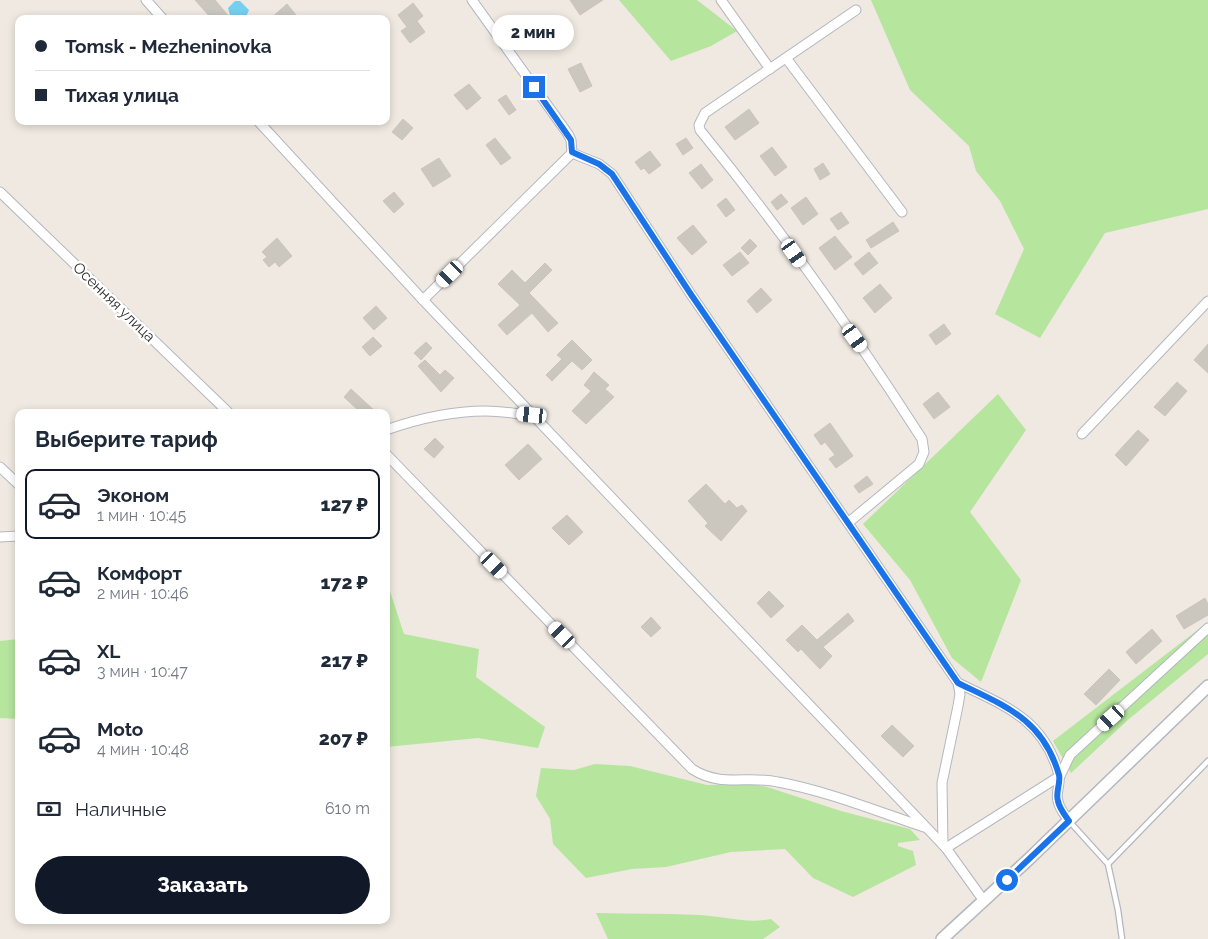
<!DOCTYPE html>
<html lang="ru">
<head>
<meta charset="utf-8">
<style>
  :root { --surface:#fff; --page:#f6f6f7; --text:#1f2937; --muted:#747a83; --line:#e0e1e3; --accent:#111827 }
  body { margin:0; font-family:Raleway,sans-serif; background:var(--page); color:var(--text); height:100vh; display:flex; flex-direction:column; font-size:19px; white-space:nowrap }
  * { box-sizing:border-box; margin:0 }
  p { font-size:16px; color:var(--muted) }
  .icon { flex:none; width:28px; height:28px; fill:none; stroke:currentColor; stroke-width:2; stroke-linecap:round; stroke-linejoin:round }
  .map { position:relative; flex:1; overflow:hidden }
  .details { position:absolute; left:15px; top:409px; width:375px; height:515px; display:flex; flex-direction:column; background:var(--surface); border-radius:10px; box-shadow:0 2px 8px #0003 }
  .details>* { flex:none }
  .guide { position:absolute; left:15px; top:15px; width:375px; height:110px; border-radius:10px; box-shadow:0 2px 8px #0003; display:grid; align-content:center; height:110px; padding:0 20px; background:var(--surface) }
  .end { position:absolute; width:22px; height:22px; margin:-11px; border:6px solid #1a73e8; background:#fff; box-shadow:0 0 0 2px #fff }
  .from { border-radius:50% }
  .bubble { position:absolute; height:35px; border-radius:18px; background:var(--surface); box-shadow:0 2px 8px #0003; font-size:16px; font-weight:800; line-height:35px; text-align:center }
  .car { position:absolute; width:15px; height:30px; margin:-15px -8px; border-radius:6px; box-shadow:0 0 4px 1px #0007; background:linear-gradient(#fff 24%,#345 0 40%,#fff 0 76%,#345 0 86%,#fff 0) }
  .guide b { display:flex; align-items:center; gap:18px; height:48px; font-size:19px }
  .guide b+b { border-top:1px solid var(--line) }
  .guide i { width:12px; height:12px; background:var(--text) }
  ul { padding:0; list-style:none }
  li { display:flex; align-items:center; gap:15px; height:70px; margin:0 10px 8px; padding:0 10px; border:2px solid transparent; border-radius:10px }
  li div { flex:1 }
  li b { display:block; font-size:19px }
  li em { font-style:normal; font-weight:800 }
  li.on { border-color:var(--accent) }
  li>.icon { width:45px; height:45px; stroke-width:1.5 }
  h2 { padding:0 20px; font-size:22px; line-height:60px }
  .pay { display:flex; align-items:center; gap:12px; height:55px; padding:0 20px; font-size:19px }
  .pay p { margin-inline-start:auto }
  .primary-button { display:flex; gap:10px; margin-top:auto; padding:10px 20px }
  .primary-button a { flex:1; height:58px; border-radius:30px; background:var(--accent); color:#fff; font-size:20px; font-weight:800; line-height:58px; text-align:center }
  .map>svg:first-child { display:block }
  .green { fill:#b6e59e }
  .water { fill:#75cff0 }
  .building { fill:#cbc7bf; stroke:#cbc5ba }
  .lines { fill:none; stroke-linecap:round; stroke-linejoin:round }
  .service-casing { stroke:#b4b7c1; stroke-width:7 }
  .minor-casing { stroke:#b4b7c1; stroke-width:11 }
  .tertiary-casing { stroke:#b4b7c1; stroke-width:14 }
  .service { stroke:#fff; stroke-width:4.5 }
  .minor { stroke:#fff; stroke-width:9 }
  .tertiary { stroke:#fff; stroke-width:11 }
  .route { stroke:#1a73e8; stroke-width:6 }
  .labels { text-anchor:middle; stroke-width:5; stroke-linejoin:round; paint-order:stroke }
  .street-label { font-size:15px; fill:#2e2e2e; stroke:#fff }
</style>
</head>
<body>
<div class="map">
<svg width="1208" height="939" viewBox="0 0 1208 939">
  <rect width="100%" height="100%" fill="#efe9e1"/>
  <g class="green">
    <polygon points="619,0 697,0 737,31 711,46 671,61"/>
    <polygon points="871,0 1208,0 1208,209 1105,233 1040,338 995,314 1024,249 1000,201 976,171 969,146 910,90"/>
    <polygon points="998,394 1026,430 970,512 1021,580 981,682 952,658 910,580 863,524"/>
    <polygon points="386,579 404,634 479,649 476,677 545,727 538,748 478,738 386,747"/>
    <polygon points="1208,622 1208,654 1129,719 1071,773 1053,741"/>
    <polygon points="19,639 19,719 0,718 0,641"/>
    <polygon points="595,764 630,766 707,785 751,784 767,787 841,811 910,829 920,840 898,843 898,846 913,851 916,865 853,897 813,878 785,849 731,852 666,867 632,869 586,878 553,844 550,819 536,796 541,768 574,770"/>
    <path d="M596,913c34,1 68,0 102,2 24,1 49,9 73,4l9,8 -17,12h-155z"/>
  </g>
  <polygon class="water" points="235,1 240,1 249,10 245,19 233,19 230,15 228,8"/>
  <g class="building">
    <polygon points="195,0 215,0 231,19 212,19"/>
    <polygon points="570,0 603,0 580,15"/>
    <polygon points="413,3 423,16 417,21 425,32 410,43 401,31 407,27 398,15"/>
    <polygon points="287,4 296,15 292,19 270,19"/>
    <polygon points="581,63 592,86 580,92 568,69"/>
    <polygon points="469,84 481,98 467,110 454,95"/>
    <polygon points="506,95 516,110 509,115 498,100"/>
    <polygon points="749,109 759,123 735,140 725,127"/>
    <polygon points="403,119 413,128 402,140 392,132"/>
    <polygon points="495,138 511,158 501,165 486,145"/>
    <polygon points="686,138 693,148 683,155 676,144"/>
    <polygon points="772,147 787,167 775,176 760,156"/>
    <polygon points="650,151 661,165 649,174 644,168 641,170 635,162"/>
    <polygon points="439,158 451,176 433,187 421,169"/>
    <polygon points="823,163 830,174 820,180 814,169"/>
    <polygon points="701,164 713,180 702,189 689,173"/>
    <polygon points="394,192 404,204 394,213 383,201"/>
    <polygon points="781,194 788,202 777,210 771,202"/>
    <polygon points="806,197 818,214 803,225 791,208"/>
    <polygon points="726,198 735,210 726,217 717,205"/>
    <polygon points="841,212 849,223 838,230 830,219"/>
    <polygon points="893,222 899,231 871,248 866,240"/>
    <polygon points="693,225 707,242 692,255 677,238"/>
    <polygon points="835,236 852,257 835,270 819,248"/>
    <polygon points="277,238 292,256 279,267 275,262 269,267 263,260 267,257 262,252"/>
    <polygon points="750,239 757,246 748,255 741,248"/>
    <polygon points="740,252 749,263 732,276 723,265"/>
    <polygon points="869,252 878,263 863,275 854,264"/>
    <polygon points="545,263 552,270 529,293 558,323 548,332 532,313 507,335 498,325 520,305 498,284 512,270 525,283"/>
    <polygon points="880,284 892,298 875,313 863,298"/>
    <polygon points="761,288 772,300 757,313 747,301"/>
    <polygon points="376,306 387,318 374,330 363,318"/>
    <polygon points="944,324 951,334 936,345 929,335"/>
    <polygon points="373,337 382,346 370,356 362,347"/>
    <polygon points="572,340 592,360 582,370 572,361 552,381 546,375 562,359 557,355"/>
    <polygon points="426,342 432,348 421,360 414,353"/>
    <polygon points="1208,344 1208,373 1194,360"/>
    <polygon points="425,360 440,375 445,370 454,378 441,392 418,366"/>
    <polygon points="594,372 609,385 605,389 614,397 586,424 572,411 591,391 584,385"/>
    <polygon points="1177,382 1187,391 1165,416 1154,407"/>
    <polygon points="351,389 376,412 360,412 344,397"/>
    <polygon points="938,392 950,407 934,419 923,404"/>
    <polygon points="830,423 853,456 836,468 829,459 835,455 825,442 821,445 814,435"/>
    <polygon points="1138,430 1149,440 1126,466 1115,455"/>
    <polygon points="435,438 444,447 434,458 424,449"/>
    <polygon points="528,444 542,459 519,480 505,465"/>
    <polygon points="867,476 873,484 859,493 854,486"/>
    <polygon points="706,484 725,504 729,500 737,508 742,505 747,511 721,541 705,526 708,523 688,501"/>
    <polygon points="567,515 583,532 569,545 552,528"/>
    <polygon points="769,591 784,606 771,618 757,603"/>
    <polygon points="1205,598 1208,604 1208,615 1184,629 1176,616"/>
    <polygon points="848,613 854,621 823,647 832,656 820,669 801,649 798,652 786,640 802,625 817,640"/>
    <polygon points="651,617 661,628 651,637 641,627"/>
    <polygon points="1152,629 1162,641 1136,664 1126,652"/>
    <polygon points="1109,669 1120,680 1096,705 1084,694"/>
    <polygon points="892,725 914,746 903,757 881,736"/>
  </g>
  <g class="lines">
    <g class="service-casing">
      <g id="service">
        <polyline points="1070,822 1108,864 1118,910 1122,939"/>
        <polyline points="1108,864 1208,761"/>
      </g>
    </g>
    <g class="minor-casing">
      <g id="minor">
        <polyline points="146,0 163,19"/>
        <path d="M472,0l96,134 3,6 1,13 27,11 13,10 78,119 268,390c47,23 86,36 101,92 2,8 -4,18 -1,26 1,7 7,14 11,20"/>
        <polyline points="721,0 770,69"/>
        <polyline points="786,58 902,212"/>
        <polyline points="258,121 423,300 946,848 984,901"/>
        <polyline points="0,192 228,412"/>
        <polyline points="423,300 572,153"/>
        <path d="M386,430c31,-11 66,-19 100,-19 15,0 31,3 46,4"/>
        <polyline points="1082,434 1208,301"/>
        <path d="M386,454l306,315c30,19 54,6 86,13 49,9 98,29 146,45"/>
        <polyline points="0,467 19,485"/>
        <path d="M849,522l70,-58 5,-12 -2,-13c-68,-106 -142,-211 -222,-309l-1,-5 6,-12 151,-103"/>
        <polyline points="0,537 19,536"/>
        <polyline points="943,845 942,783 958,706 960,694 958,683"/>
        <polyline points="946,848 1060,776 1070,755 1208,628"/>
      </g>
    </g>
    <g class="tertiary-casing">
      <polyline id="tertiary" points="942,939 1029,859 1208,686"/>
    </g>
    <use href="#service" class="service"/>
    <use href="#minor" class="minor"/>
    <use href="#tertiary" class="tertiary"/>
  </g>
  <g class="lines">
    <path class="route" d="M534,87l37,53 1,12 27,12 13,10 78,119 268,390c47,23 85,36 101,92 2,8 -4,18 -1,26 1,7 7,14 11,20l-62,59"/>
  </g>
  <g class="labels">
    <g class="street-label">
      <text transform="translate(114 302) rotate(44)" y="5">Осенняя улица</text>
    </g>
  </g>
</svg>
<i class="end from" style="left:1007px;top:880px"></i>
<i class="end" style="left:534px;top:87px"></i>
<div class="bubble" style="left:492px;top:15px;width:82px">2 мин</div>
<i class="car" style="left:794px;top:253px;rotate:145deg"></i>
<i class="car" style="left:450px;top:274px;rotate:225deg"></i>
<i class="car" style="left:855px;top:338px;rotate:144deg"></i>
<i class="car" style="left:532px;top:415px;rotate:276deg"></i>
<i class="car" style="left:494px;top:565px;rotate:136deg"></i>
<i class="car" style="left:562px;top:635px;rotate:316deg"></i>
<i class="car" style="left:1111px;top:718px;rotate:228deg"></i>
<div class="guide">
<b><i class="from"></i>Tomsk - Mezheninovka</b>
<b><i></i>Тихая улица</b>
</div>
<section class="details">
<h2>Выберите тариф</h2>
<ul>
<li class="on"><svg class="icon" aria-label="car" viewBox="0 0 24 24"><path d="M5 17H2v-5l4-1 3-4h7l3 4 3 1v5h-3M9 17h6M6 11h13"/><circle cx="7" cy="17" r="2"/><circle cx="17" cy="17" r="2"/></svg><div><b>Эконом</b><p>1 мин · 10:45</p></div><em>127 ₽</em></li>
<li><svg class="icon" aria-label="car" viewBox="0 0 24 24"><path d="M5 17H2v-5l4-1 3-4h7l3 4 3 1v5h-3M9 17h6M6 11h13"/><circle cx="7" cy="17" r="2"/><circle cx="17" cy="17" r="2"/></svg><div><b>Комфорт</b><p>2 мин · 10:46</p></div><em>172 ₽</em></li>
<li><svg class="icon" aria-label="car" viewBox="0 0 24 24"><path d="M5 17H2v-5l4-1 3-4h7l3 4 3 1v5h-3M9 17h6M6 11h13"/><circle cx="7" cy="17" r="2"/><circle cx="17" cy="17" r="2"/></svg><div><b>XL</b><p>3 мин · 10:47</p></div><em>217 ₽</em></li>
<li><svg class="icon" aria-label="car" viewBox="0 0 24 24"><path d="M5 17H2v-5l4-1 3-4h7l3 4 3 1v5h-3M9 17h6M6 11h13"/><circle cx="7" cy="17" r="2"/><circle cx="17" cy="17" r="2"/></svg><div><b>Moto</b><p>4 мин · 10:48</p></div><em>207 ₽</em></li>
</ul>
<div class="pay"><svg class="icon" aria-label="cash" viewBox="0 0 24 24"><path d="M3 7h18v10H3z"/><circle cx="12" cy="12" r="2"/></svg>Наличные<p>610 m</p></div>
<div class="primary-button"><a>Заказать</a></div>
</section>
</div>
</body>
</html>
